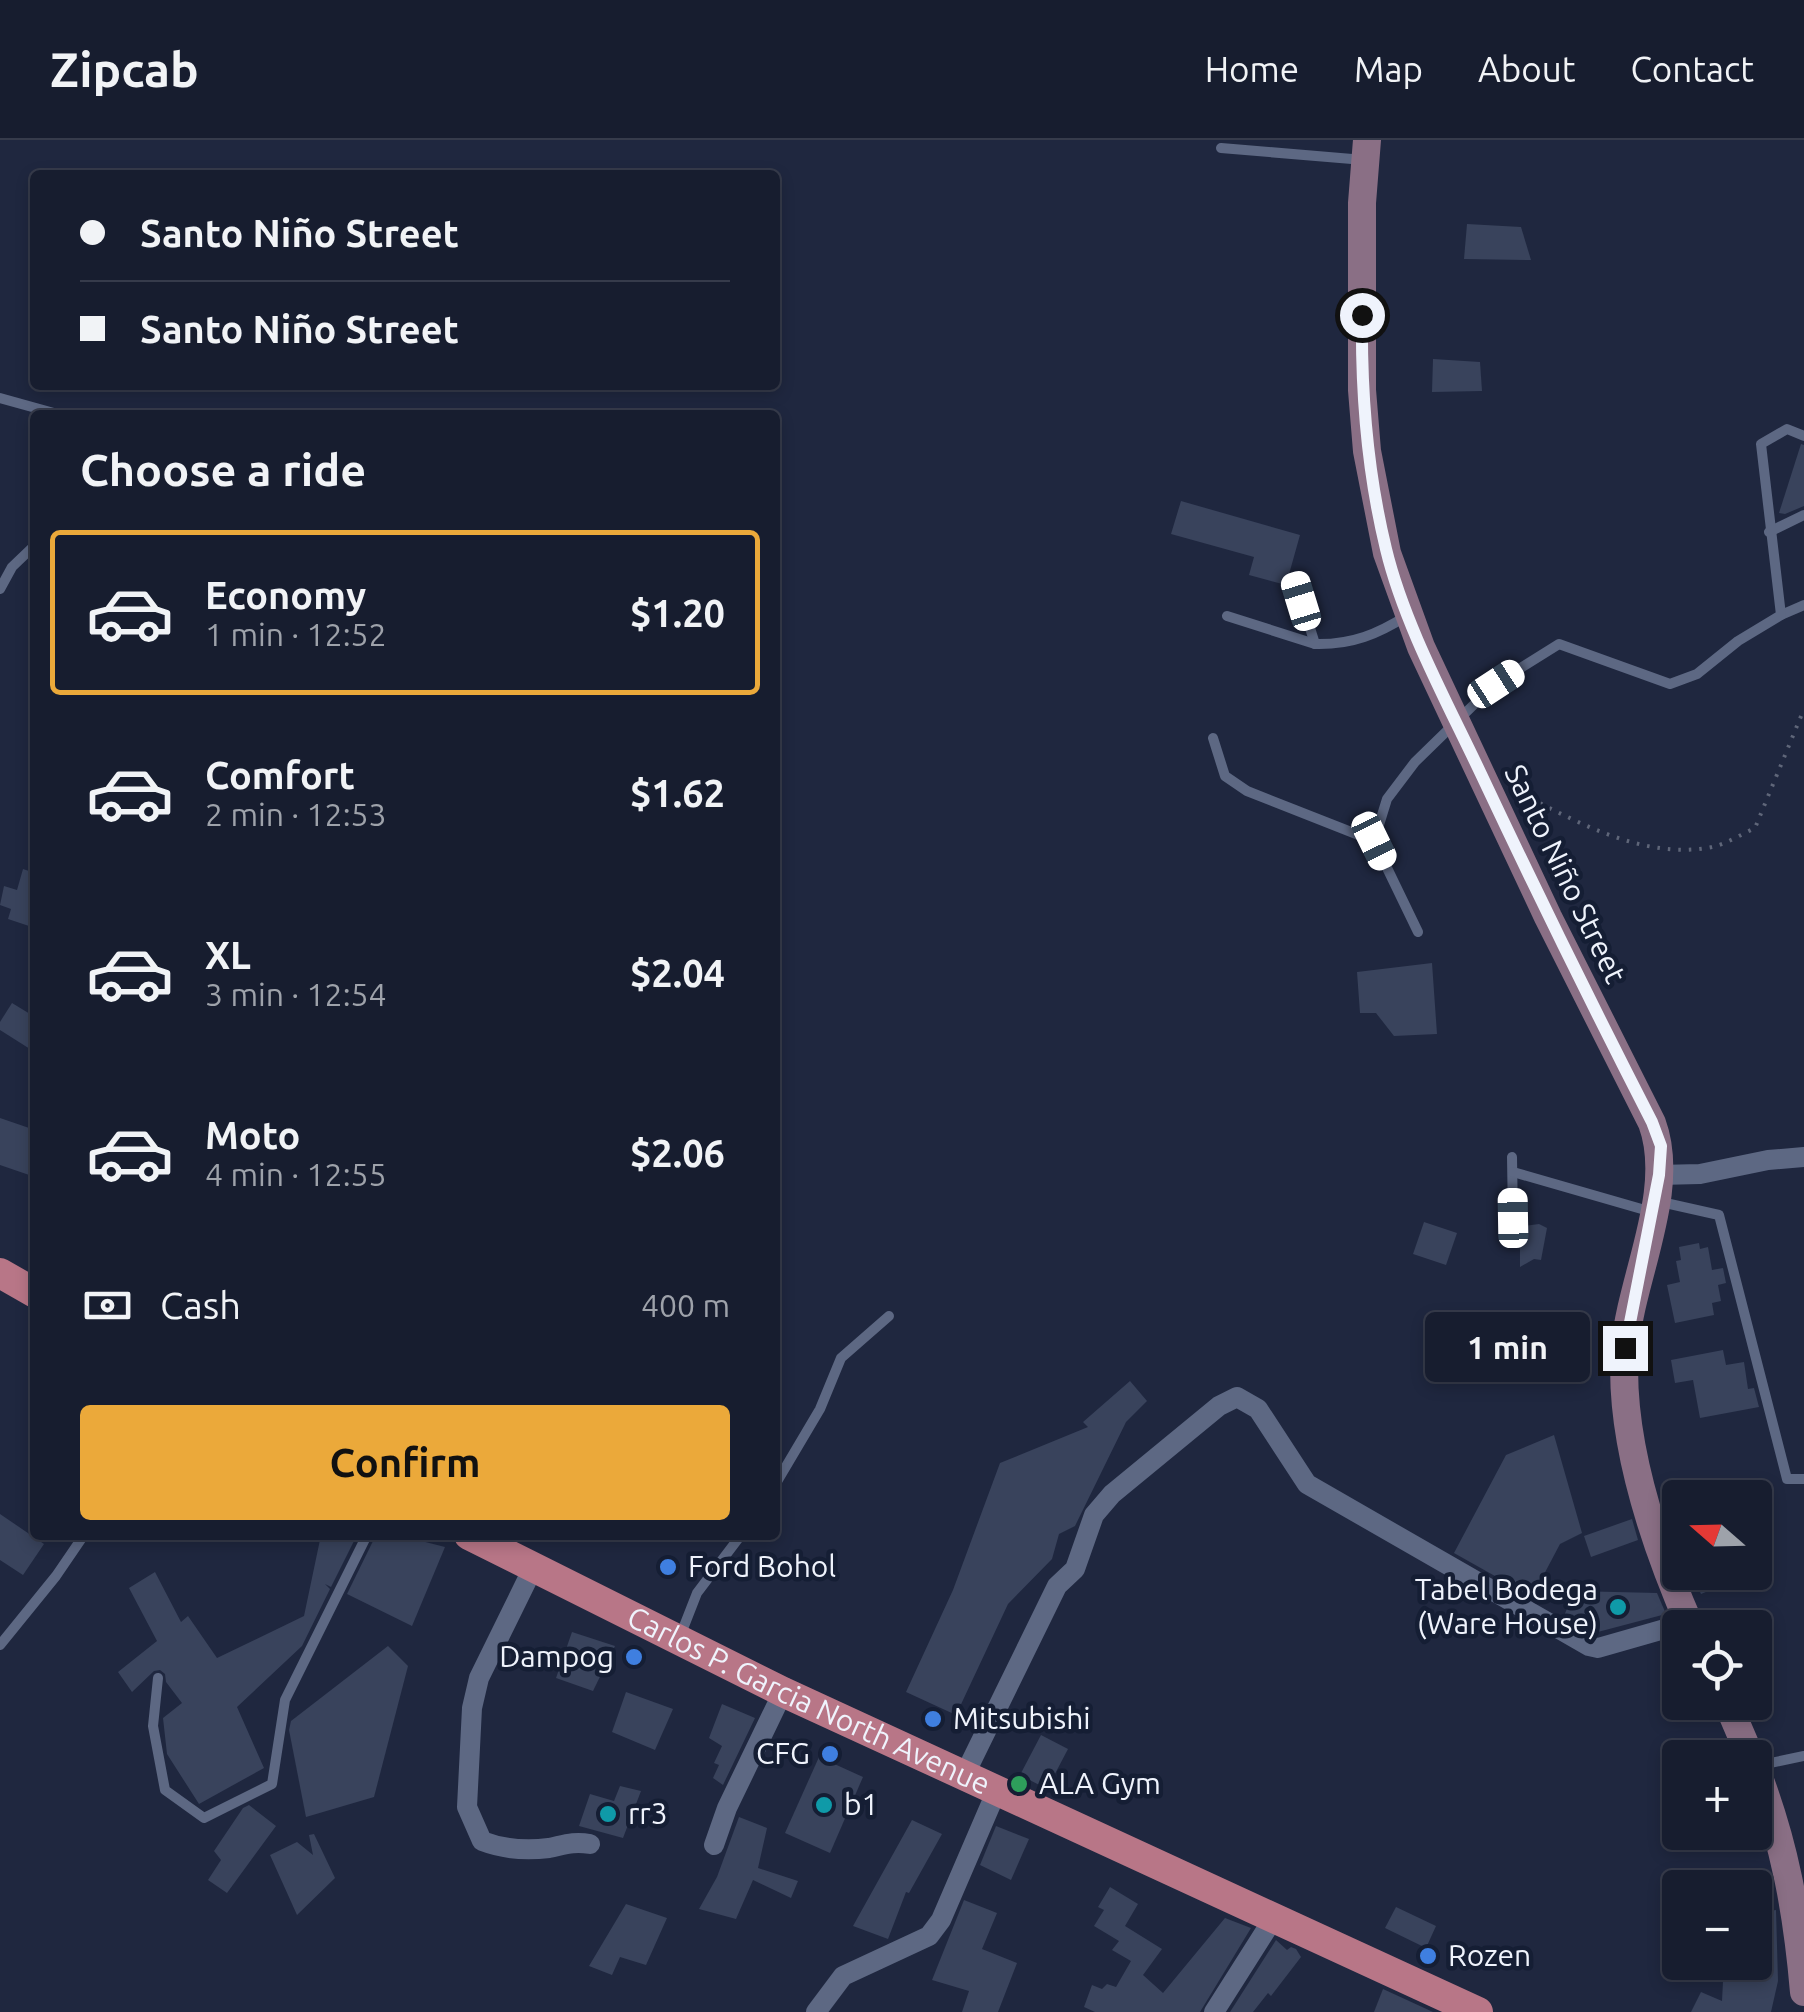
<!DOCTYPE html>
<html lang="en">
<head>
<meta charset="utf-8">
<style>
  :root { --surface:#171d2f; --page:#202637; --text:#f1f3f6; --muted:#9ea2aa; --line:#363b4b; --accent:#eba93a }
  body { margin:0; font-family:Ubuntu,sans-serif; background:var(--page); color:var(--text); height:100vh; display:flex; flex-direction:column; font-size:38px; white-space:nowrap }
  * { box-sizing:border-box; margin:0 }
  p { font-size:32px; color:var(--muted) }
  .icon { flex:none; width:55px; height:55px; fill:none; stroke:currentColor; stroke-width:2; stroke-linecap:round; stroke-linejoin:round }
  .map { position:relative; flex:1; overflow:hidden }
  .details { position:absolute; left:30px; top:270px; width:750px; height:1130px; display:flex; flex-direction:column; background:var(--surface); border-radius:10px; box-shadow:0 5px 15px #0003,0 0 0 2px var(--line) }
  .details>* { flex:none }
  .banner { position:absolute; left:30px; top:30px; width:750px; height:220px; border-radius:10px; box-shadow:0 5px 15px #0003,0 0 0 2px var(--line); display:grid; align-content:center; height:220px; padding:0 50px; background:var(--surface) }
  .needle { width:65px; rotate:290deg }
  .fabs { position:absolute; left:1662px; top:1340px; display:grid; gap:20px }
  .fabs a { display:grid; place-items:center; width:110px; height:110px; border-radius:10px; background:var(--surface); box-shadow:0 5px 15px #0003,0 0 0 2px var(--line); font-size:50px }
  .end { position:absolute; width:45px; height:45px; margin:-22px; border:12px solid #eff3fc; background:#111; box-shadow:0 0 0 5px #111 }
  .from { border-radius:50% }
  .bubble { position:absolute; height:70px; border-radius:10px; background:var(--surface); box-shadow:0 5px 15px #0003,0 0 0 2px var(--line); font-size:32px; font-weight:700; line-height:70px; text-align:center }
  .car { position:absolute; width:30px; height:60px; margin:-30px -15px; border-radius:12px; box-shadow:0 0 8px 2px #0007; background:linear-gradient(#fff 24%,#345 0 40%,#fff 0 76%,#345 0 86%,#fff 0) }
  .banner b { display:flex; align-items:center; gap:35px; height:95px; font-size:38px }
  .banner b+b { border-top:2px solid var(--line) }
  .banner i { width:25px; height:25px; background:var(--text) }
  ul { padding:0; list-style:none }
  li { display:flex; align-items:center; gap:30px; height:165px; margin:0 20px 15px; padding:0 30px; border:5px solid transparent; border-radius:10px }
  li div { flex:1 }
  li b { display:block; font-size:38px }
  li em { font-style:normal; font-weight:700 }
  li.on { border-color:var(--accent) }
  li>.icon { width:90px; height:90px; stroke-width:1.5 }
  h2 { padding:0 50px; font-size:45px; line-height:120px }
  .pay { display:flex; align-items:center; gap:25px; height:110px; padding:0 50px; font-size:38px }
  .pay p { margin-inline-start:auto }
  .primary-button { display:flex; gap:20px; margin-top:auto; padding:20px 50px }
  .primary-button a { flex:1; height:115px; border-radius:10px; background:var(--accent); color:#111; font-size:40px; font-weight:700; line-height:115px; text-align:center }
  header { display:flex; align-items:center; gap:60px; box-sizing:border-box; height:140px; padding:0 50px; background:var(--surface); border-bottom:2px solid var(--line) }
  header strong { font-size:48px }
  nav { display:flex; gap:55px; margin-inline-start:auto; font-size:35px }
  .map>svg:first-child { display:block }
  .building { fill:#39435c }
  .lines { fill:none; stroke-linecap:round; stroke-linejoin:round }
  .path { stroke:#5f6679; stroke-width:4; stroke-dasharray:2.5 8; stroke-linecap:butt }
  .service { stroke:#5d6883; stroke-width:10 }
  .minor { stroke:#5d6883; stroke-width:20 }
  .secondary { stroke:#8a6f85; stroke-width:28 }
  .primary { stroke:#b87687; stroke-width:30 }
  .route { stroke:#eff3fc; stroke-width:12 }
  .shop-dot { fill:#3f7fe0; stroke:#151e34; stroke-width:4 }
  .culture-dot { fill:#0f9aa8; stroke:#151e34; stroke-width:4 }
  .leisure-dot { fill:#2e9e5b; stroke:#151e34; stroke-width:4 }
  .labels { text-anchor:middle; stroke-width:9; stroke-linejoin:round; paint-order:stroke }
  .street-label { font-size:30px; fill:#eff3fc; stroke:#151e34 }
  .poi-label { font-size:30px; fill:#eff3fc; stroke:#151e34; text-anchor:start }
</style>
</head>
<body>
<header>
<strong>Zipcab</strong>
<nav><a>Home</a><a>Map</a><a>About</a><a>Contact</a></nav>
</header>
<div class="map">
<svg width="1804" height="1872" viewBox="0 0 1804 1872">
  <rect width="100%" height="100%" fill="#1f273f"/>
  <g class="building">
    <polygon points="1467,84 1521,87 1531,120 1464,119"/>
    <polygon points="1433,219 1480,222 1482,251 1432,252"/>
    <polygon points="1801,304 1804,305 1804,366 1785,374 1779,373"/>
    <polygon points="1181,361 1300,395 1286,445 1249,435 1254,417 1171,394"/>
    <polygon points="23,729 35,733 32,787 8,779 11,769 0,765 4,746 17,750"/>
    <polygon points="1432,823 1437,894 1394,896 1376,873 1360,873 1357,832"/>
    <polygon points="12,863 35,877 35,901 30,909 0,890 0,882"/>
    <polygon points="0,978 35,990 35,1037 0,1025"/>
    <polygon points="1424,1082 1457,1093 1446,1125 1413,1114"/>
    <polygon points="1539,1084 1547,1088 1541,1120 1534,1119 1520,1127 1520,1106 1515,1087"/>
    <polygon points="1699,1103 1700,1109 1708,1107 1712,1130 1723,1128 1726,1143 1718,1145 1721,1161 1712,1163 1714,1175 1675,1183 1667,1145 1680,1142 1676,1121 1681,1120 1679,1107"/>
    <polygon points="1723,1210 1726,1225 1744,1222 1748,1249 1754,1248 1759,1267 1700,1278 1693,1240 1675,1243 1671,1220"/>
    <polygon points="1130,1241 1147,1261 1126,1282 1075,1386 1059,1394 1052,1419 1008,1464 956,1575 906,1552 953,1450 1000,1323 1088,1287 1083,1282"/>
    <polygon points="1554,1295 1582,1393 1560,1404 1532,1457 1454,1413 1506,1315"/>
    <polygon points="0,1374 44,1404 23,1435 0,1420"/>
    <polygon points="1632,1379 1638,1400 1591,1417 1584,1396"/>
    <polygon points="321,1395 357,1395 331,1447 325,1444 330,1449 302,1506 237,1567 264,1628 199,1664 167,1614 163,1578 182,1563 166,1542 165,1534 160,1530 154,1531 132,1552 118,1532 157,1501 129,1448 155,1432 181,1482 188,1476 217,1518 304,1476"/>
    <polygon points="376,1395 398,1395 445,1407 412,1486 347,1454"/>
    <polygon points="1691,1432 1752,1432 1752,1433 1701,1454"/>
    <polygon points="1574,1451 1657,1453 1666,1474 1594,1493 1564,1476"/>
    <polygon points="572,1492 615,1506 593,1551 556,1538"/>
    <polygon points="388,1506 408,1526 374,1657 306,1677 289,1590 291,1581"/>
    <polygon points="626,1552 673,1569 655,1610 612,1592"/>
    <polygon points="722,1564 755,1578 723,1645 713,1638 719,1625 714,1623 722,1606 709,1598"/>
    <polygon points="1041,1595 1068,1609 1047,1649 1020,1635"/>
    <polygon points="819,1617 863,1637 830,1713 785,1693"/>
    <polygon points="620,1646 641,1651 623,1698 579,1686 590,1654 614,1661"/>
    <polygon points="249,1665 276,1686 227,1753 208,1740 221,1720 214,1711 243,1668"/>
    <polygon points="739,1677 767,1688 758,1728 798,1741 791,1758 753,1740 736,1779 699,1769 717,1737"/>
    <polygon points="912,1680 942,1694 909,1753 906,1752 888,1799 853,1786"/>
    <polygon points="996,1686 1029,1699 1011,1740 980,1725"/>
    <polygon points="1687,1692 1759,1692 1760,1697 1722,1708 1689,1712"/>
    <polygon points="314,1694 335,1738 297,1775 270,1715 297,1702 313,1715 309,1695"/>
    <polygon points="1110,1747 1138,1764 1125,1786 1162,1809 1143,1835 1163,1853 1225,1778 1251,1788 1200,1872 1095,1872 1084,1867 1092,1845 1102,1849 1107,1844 1116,1847 1131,1821 1112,1810 1119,1801 1094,1786 1104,1770 1098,1767"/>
    <polygon points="964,1760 997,1773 982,1809 1017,1823 998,1872 962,1872 969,1851 932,1840"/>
    <polygon points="626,1764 667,1778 646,1825 620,1817 612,1835 589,1826"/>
    <polygon points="1396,1767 1436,1786 1426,1808 1385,1788"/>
    <polygon points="1776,1770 1778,1841 1771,1872 1691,1872 1701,1852 1722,1861 1724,1822 1755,1822 1755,1773"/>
    <polygon points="1276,1800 1287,1810 1291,1807 1296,1809 1301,1817 1271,1856 1268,1853 1253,1872 1230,1872"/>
    <polygon points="1383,1849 1433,1872 1374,1872"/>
  </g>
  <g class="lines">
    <path class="path" d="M1512,649c60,30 130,72 200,58 14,-3 30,-13 43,-19l49,-119"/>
    <g class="service">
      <polyline points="1221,8 1364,20"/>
      <polyline points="0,258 61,275"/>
      <polyline points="1769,392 1804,375"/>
      <path d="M1295,440l20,64c37,1 63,-10 93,-29"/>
      <polyline points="0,449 12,427 35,405"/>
      <polyline points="1781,475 1804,465"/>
      <polyline points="1227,476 1315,504"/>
      <polyline points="1213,598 1225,636 1247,651 1374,701"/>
      <polyline points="1418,792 1374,701 1387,659 1415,622 1495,544 1559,504 1670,544 1697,534 1738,501 1781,475 1761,304 1787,289 1804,296"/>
      <polyline points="1512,1017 1513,1079"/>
      <polyline points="1513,1032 1652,1072"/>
      <polyline points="1661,1062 1719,1075 1787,1339 1804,1339"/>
      <polyline points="775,1345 820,1269 841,1218 889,1176"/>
      <polyline points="679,1499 697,1453 741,1395"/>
      <polyline points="0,1505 56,1436 84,1395"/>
      <polyline points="158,1538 153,1586 165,1650 204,1678 272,1644 285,1560 367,1395"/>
      <polyline points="1756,1626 1804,1616"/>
    </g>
    <g class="minor">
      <polyline points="1659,1035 1700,1034 1768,1020 1804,1017"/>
      <path d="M533,1428l-54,110 -7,30 -5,99 15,34c21,8 44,10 67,7 15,-3 24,-7 41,-4"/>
      <polyline points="964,1636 1057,1446 1075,1429 1094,1375 1112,1354 1219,1266 1237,1257 1258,1269 1307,1344 1589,1506 1598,1508 1689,1482"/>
      <polyline points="714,1705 727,1668 783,1552"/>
      <polyline points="816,1872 843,1836 929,1796 941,1780 997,1650"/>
      <polyline points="1214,1872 1273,1779"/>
    </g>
    <g class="secondary">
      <path d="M1367,0l-5,63v187l5,61 20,102 34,94 127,270 104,206c25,68 -21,154 -27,224 -7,91 30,199 66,281"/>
      <polyline points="1727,1562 1751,1618"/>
      <path d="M1755,1627c30,77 42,144 49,225"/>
    </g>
    <g class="primary">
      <polyline points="0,1133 35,1153"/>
      <path id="s1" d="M469,1395l314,157 695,320"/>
    </g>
  </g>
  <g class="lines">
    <path class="route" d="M1362,175c-1,80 5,156 24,234 18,75 62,155 95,225 55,117 112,233 171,348l9,24 -2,29 -34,173"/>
  </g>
  <g class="shop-dot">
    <circle cx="668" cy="1427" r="10"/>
    <circle cx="634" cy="1517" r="10"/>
    <circle cx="933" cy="1579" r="10"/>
    <circle cx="830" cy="1614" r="10"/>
    <circle cx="1428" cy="1816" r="10"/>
  </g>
  <g class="culture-dot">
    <circle cx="1618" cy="1467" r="10"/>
    <circle cx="824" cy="1665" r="10"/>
    <circle cx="608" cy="1674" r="10"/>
  </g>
  <circle class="leisure-dot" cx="1019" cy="1644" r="10"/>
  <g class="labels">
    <g class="street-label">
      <text transform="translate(1565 734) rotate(64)" y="10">Santo Niño Street</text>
      <text dy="10" stroke="none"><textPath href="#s1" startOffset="378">Carlos P. Garcia North Avenue</textPath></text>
    </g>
    <g class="poi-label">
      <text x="688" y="1437">Ford Bohol</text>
      <text x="1598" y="1460" text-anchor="end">Tabel Bodega<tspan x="1598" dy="34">(Ware House)</tspan></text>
      <text x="614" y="1527" text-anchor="end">Dampog</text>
      <text x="953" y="1589">Mitsubishi</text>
      <text x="810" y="1624" text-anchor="end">CFG</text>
      <text x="1039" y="1654">ALA Gym</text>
      <text x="844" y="1675">b1</text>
      <text x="628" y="1684">rr3</text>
      <text x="1448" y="1826">Rozen</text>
    </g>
  </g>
</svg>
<div class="fabs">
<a><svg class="needle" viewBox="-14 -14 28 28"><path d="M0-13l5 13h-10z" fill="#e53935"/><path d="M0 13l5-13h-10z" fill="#9ea2aa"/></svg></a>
<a><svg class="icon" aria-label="locate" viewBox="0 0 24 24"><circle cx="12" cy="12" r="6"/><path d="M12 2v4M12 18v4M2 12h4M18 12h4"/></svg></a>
<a>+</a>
<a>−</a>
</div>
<i class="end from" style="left:1362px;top:175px"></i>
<i class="end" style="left:1625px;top:1208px"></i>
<div class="bubble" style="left:1425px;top:1172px;width:165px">1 min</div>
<i class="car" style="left:1301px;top:461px;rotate:343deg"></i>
<i class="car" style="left:1496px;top:544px;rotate:57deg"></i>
<i class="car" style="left:1374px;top:701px;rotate:154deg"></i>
<i class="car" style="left:1513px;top:1078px;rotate:359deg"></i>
<div class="banner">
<b><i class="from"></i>Santo Niño Street</b>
<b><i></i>Santo Niño Street</b>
</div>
<section class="details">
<h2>Choose a ride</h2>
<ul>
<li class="on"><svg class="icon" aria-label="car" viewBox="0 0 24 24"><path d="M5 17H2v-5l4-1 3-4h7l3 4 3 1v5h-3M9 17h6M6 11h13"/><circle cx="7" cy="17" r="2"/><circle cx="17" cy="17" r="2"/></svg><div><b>Economy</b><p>1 min · 12:52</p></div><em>$1.20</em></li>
<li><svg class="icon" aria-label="car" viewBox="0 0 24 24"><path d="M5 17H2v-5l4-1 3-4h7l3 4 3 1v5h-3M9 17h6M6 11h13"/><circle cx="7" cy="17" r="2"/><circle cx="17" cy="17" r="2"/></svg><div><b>Comfort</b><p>2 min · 12:53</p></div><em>$1.62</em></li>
<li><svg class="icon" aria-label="car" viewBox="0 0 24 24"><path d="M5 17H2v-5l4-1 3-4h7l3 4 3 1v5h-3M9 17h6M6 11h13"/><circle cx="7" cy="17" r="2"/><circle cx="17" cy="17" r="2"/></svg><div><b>XL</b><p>3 min · 12:54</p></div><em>$2.04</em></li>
<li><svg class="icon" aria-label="car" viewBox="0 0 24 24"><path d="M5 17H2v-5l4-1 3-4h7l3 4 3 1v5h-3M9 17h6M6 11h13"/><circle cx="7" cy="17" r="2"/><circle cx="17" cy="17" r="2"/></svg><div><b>Moto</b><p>4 min · 12:55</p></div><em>$2.06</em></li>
</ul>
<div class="pay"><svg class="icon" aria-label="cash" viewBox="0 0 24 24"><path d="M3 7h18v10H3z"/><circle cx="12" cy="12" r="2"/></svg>Cash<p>400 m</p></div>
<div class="primary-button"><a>Confirm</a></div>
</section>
</div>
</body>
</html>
